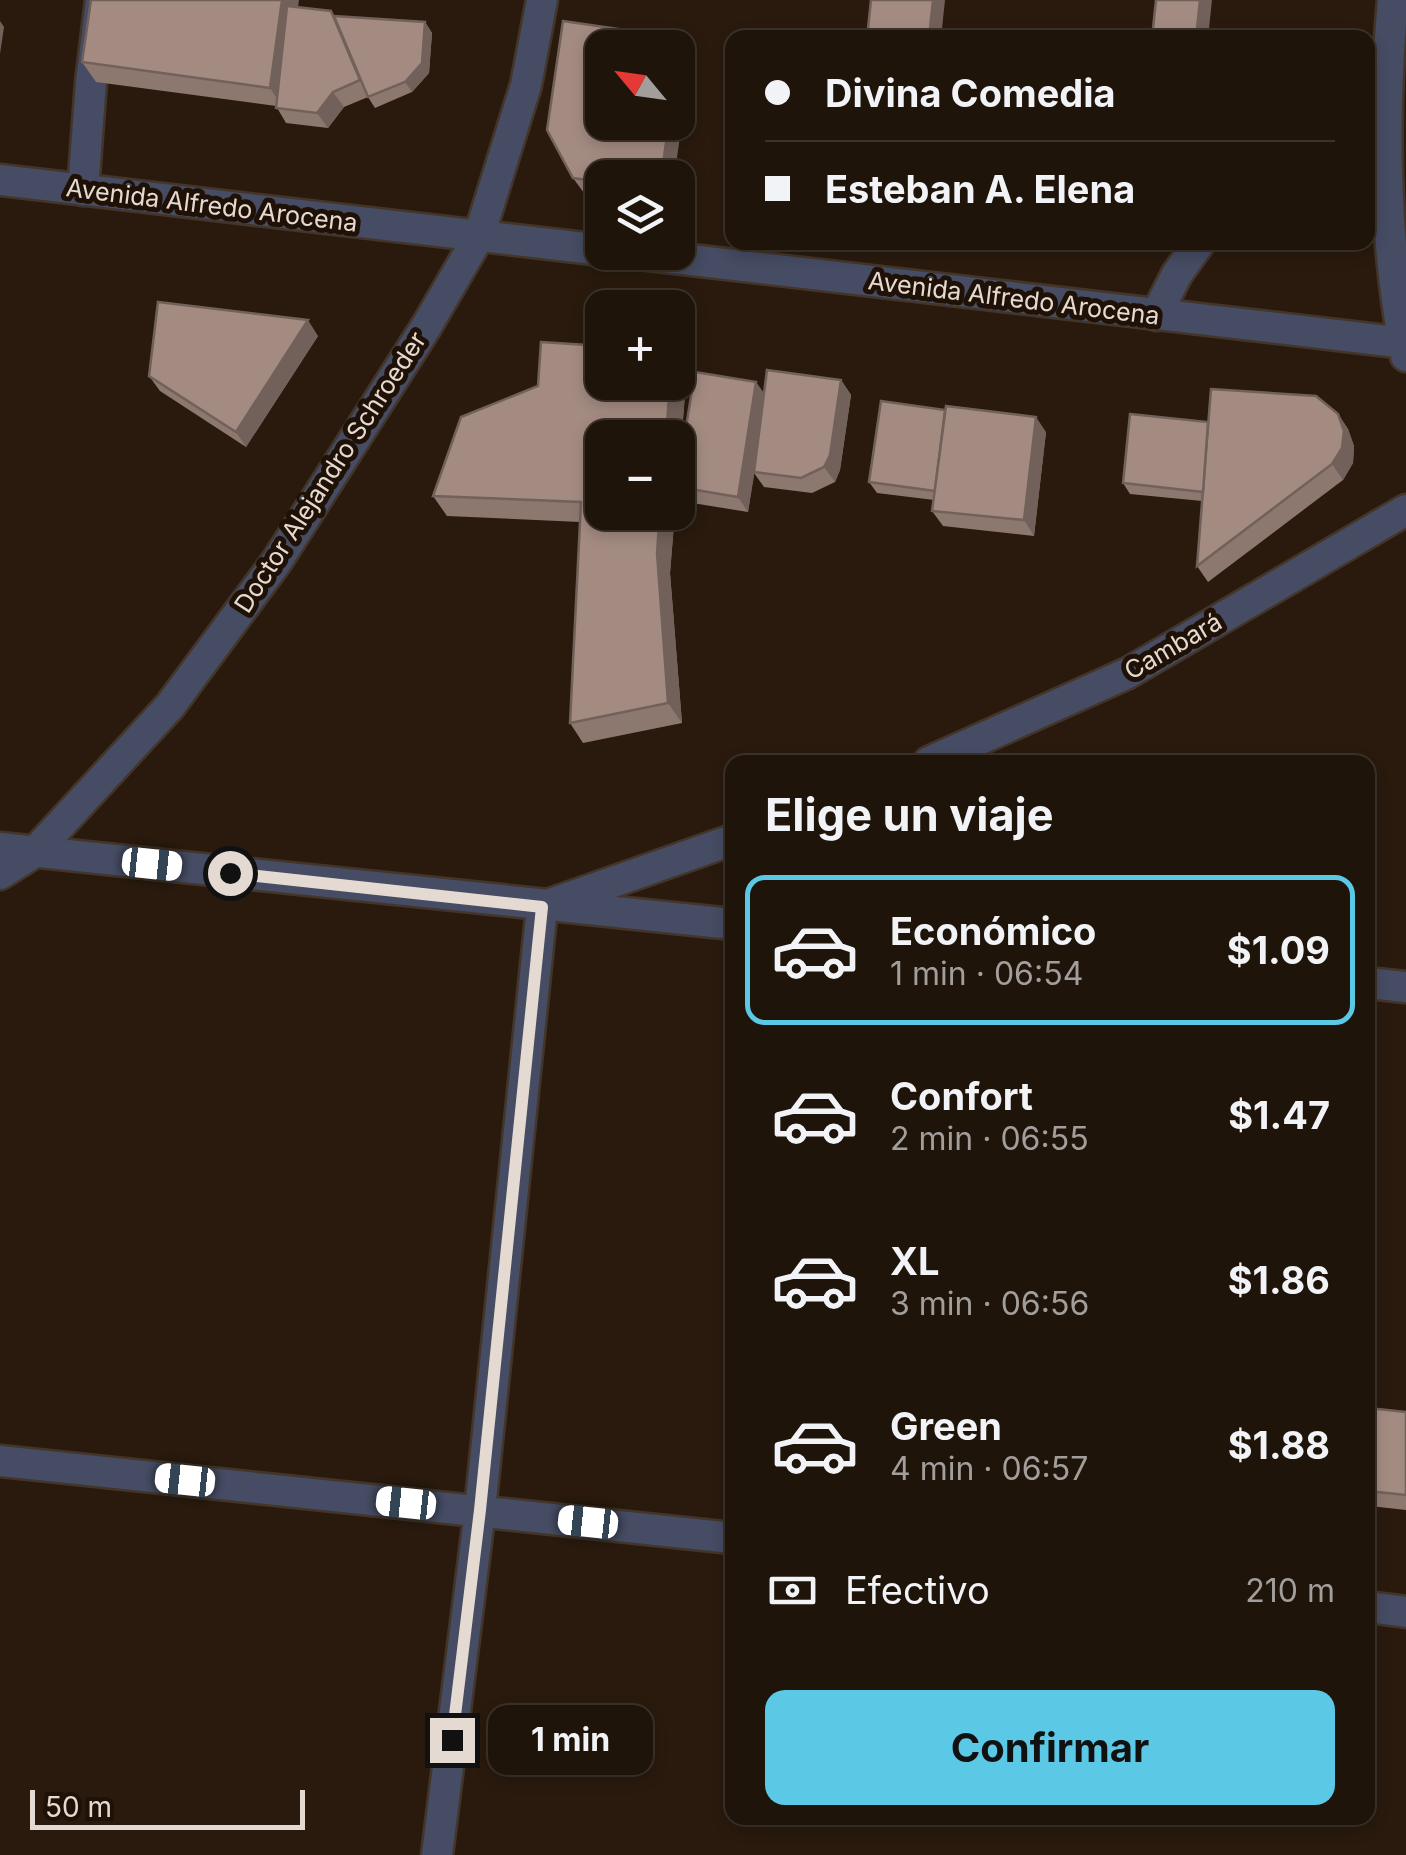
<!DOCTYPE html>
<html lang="es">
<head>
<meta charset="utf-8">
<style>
  :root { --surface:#1f140a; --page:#2c2118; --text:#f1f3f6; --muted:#a19e9c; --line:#3c332b; --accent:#5bc8e6 }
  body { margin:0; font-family:Inter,sans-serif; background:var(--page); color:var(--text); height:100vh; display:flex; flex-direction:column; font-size:38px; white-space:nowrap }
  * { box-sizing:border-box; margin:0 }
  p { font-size:32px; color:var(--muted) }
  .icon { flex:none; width:55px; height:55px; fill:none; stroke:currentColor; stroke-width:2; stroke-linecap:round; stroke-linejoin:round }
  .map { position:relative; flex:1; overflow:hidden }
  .sheet { position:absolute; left:725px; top:755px; width:650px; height:1070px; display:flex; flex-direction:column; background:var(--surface); border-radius:20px; box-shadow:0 5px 15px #0003,0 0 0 2px var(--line) }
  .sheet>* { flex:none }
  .guide { position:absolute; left:725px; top:30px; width:650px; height:220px; border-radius:20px; box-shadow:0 5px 15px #0003,0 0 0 2px var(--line); display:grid; align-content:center; height:220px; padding:0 40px; background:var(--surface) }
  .needle { width:65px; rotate:299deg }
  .fabs { position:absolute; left:585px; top:30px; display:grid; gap:20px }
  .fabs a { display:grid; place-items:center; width:110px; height:110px; border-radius:20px; background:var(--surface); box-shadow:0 5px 15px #0003,0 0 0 2px var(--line); font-size:50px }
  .scale { position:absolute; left:30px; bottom:25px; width:275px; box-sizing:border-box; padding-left:10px; border:5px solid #e5dad2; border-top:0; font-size:28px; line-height:35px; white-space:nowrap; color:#e5dad2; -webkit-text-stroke:8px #1f1105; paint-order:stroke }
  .end { position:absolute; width:45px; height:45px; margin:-22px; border:12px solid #e5dad2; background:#111; box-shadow:0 0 0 5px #111 }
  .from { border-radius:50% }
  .bubble { position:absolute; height:70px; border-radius:20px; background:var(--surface); box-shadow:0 5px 15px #0003,0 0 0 2px var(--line); font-size:32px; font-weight:700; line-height:70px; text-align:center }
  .car { position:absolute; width:30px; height:60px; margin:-30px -15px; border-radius:12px; box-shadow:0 0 8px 2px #0007; background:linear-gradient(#fff 24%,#345 0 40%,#fff 0 76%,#345 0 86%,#fff 0) }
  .guide b { display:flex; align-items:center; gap:35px; height:95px; font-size:38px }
  .guide b+b { border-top:2px solid var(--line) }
  .guide i { width:25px; height:25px; background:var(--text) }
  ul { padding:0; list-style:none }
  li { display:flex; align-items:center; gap:30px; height:150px; margin:0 20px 15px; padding:0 20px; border:5px solid transparent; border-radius:20px }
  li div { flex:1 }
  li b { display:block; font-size:38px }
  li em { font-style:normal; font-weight:700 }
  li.current { border-color:var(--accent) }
  li>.icon { width:90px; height:90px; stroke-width:1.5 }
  h2 { padding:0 40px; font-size:45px; line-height:120px }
  .pay { display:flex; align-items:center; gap:25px; height:110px; padding:0 40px; font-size:38px }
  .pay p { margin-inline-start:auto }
  .action { display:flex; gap:20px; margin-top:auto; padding:20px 40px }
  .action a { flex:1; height:115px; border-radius:20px; background:var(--accent); color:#111; font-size:40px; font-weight:700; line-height:115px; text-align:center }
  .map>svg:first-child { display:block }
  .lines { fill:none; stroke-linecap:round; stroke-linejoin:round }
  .minor-casing { stroke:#433529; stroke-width:35 }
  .minor { stroke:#454c63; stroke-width:30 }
  .wall { fill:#8c786f }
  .shaded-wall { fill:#72615a }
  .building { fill:#a38b81; stroke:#72615a; stroke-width:2.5 }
  .route { stroke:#e5dad2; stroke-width:12 }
  .labels { text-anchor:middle; stroke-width:10; stroke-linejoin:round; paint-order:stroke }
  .street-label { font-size:25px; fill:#e5dad2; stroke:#1f1105 }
</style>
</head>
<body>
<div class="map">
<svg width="1406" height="1855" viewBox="0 0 1406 1855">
  <rect width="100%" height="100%" fill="#291a0d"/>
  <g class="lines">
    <g class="minor-casing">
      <g id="minor">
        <path d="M1393,0c-11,119 -9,239 13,356"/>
        <polyline points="0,180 602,250"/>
        <polyline points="83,190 91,82 101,0"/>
        <polyline points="622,252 1406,343"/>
        <polyline points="1156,315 1177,274 1200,242"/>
        <polyline points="929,762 1128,673 1406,510"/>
        <polyline points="0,848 732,924"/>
        <polyline points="0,874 35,852 170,706 277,561 426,327 479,236 526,85 542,0"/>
        <polyline points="1368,983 1406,987"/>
        <polyline points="0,1461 732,1538"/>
        <polyline points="1368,1607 1406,1612"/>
        <polyline points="437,1855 480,1510 542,907 732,840"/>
      </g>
    </g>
    <use href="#minor" class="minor"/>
  </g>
  <g class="wall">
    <polygon points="298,7 334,16 425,22 432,33 429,73 412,92 375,108 368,97 344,107 328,128 286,123 276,106 96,82 82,62"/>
    <polygon points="681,38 692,54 602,178 602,196 584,193 573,178"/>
    <polygon points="318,336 246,447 160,391 149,376"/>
    <polygon points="678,356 687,369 679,466 764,394 841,380 851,395 840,470 835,482 812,493 764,487 754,473 748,512 686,502 678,489 678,438 602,512 675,512 670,573 682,723 583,743 570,723 580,522 447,516 433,496 678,382"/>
    <polygon points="1338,414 1348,429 1354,446 1353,463 1343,480 1208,582 1197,566 1202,501 1130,494 1123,483 1208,422"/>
    <polygon points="1046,432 1034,536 943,526 932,511 934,500 877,493 869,482"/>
    <polygon points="1406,1412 1406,1510 1370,1506 1368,1502 1368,1414"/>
  </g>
  <g class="shaded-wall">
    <polygon points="282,0 299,0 283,108 270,88"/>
    <polygon points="933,0 945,0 941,38 929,38"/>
    <polygon points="1200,0 1212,0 1208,38 1196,38"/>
    <polygon points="0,21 4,27 0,54"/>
    <polygon points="425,22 432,33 429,73 412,92 405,82"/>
    <polygon points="681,38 692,54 674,178 661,178 669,122 678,122 678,64"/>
    <polygon points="333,92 344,107 328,128 317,113"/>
    <polygon points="308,320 318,336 246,447 236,432"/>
    <polygon points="678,356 687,369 678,486 678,438 666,438 670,382 678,382"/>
    <polygon points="841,380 851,395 840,470 835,482 824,467"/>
    <polygon points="756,382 767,397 748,512 738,497"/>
    <polygon points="1338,414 1348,429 1354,446 1353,463 1343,480 1332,464"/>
    <polygon points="1036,417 1046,432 1034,536 1024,520"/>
    <polygon points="660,512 675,512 670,573 682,723 668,703 657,553"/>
  </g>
  <g class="building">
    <polygon points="91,0 282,0 270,88 82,62"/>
    <polygon points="871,0 933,0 929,38 867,38"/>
    <polygon points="1156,0 1200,0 1196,38 1152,38"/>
    <polygon points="287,6 331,11 360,80 333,92 317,113 276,108"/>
    <polygon points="334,16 425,22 422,63 405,82 368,97"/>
    <polygon points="563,21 681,38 678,64 678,48 602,48 602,122 669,122 661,178 602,178 602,182 573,178 547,130"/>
    <polygon points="776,30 848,38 776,38"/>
    <polygon points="158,302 308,320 236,432 149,376"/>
    <polygon points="541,342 602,346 602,382 670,382 666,438 602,438 602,512 660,512 657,553 668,703 570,723 581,502 433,496 461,417 538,386"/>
    <polygon points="767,370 841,380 830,455 824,467 801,478 754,472"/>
    <polygon points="695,372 756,382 738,497 678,487 678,476"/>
    <polygon points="1211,389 1316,396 1338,414 1344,431 1342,448 1332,464 1197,566"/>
    <polygon points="881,401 945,410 935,491 869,482"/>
    <polygon points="946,406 1036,417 1024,520 932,511"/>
    <polygon points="1130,414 1208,422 1203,492 1123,483"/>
    <polygon points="1368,1408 1406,1412 1406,1495 1368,1491"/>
  </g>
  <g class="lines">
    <polyline class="route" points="230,873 542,907 480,1510 452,1740"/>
  </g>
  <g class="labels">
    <g class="street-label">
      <text transform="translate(212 205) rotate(7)" y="9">Avenida Alfredo Arocena</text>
      <text transform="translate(1014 298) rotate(7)" y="9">Avenida Alfredo Arocena</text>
      <text transform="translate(330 472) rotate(-57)" y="9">Doctor Alejandro Schroeder</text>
      <text transform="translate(1173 646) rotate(-30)" y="9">Cambará</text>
    </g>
  </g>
</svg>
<div class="fabs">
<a><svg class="needle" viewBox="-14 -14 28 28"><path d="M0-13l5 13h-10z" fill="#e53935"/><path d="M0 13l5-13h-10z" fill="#a19e9c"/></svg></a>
<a><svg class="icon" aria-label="layers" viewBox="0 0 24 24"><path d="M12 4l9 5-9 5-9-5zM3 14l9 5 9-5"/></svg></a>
<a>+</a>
<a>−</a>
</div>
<div class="scale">50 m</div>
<i class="end from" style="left:230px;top:873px"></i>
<i class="end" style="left:452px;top:1740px"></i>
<div class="bubble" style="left:488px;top:1705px;width:165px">1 min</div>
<i class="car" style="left:152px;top:864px;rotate:96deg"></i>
<i class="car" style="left:185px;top:1480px;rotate:276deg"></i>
<i class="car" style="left:406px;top:1503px;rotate:276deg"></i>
<i class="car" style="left:588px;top:1522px;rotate:276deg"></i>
<div class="guide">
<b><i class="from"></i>Divina Comedia</b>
<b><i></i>Esteban A. Elena</b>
</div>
<section class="sheet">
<h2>Elige un viaje</h2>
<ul>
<li class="current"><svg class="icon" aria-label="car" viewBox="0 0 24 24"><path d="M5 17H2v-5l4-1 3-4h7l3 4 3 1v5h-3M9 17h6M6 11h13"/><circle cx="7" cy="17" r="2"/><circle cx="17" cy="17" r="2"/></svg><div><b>Económico</b><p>1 min · 06:54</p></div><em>$1.09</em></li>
<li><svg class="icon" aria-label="car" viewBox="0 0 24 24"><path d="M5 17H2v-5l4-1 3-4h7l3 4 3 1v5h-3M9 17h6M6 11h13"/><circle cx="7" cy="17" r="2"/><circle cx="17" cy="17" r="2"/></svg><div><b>Confort</b><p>2 min · 06:55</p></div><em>$1.47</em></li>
<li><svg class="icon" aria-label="car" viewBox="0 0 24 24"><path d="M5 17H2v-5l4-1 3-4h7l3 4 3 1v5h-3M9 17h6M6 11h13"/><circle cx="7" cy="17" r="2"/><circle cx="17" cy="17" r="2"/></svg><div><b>XL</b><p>3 min · 06:56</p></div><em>$1.86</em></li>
<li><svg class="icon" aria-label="car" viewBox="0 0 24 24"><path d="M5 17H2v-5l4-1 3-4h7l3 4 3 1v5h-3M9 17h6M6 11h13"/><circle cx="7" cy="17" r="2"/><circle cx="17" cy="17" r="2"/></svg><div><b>Green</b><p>4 min · 06:57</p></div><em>$1.88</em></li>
</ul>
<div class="pay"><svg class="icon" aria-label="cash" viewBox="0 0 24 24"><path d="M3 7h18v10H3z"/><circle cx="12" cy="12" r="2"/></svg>Efectivo<p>210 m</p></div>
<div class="action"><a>Confirmar</a></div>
</section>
</div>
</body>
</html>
